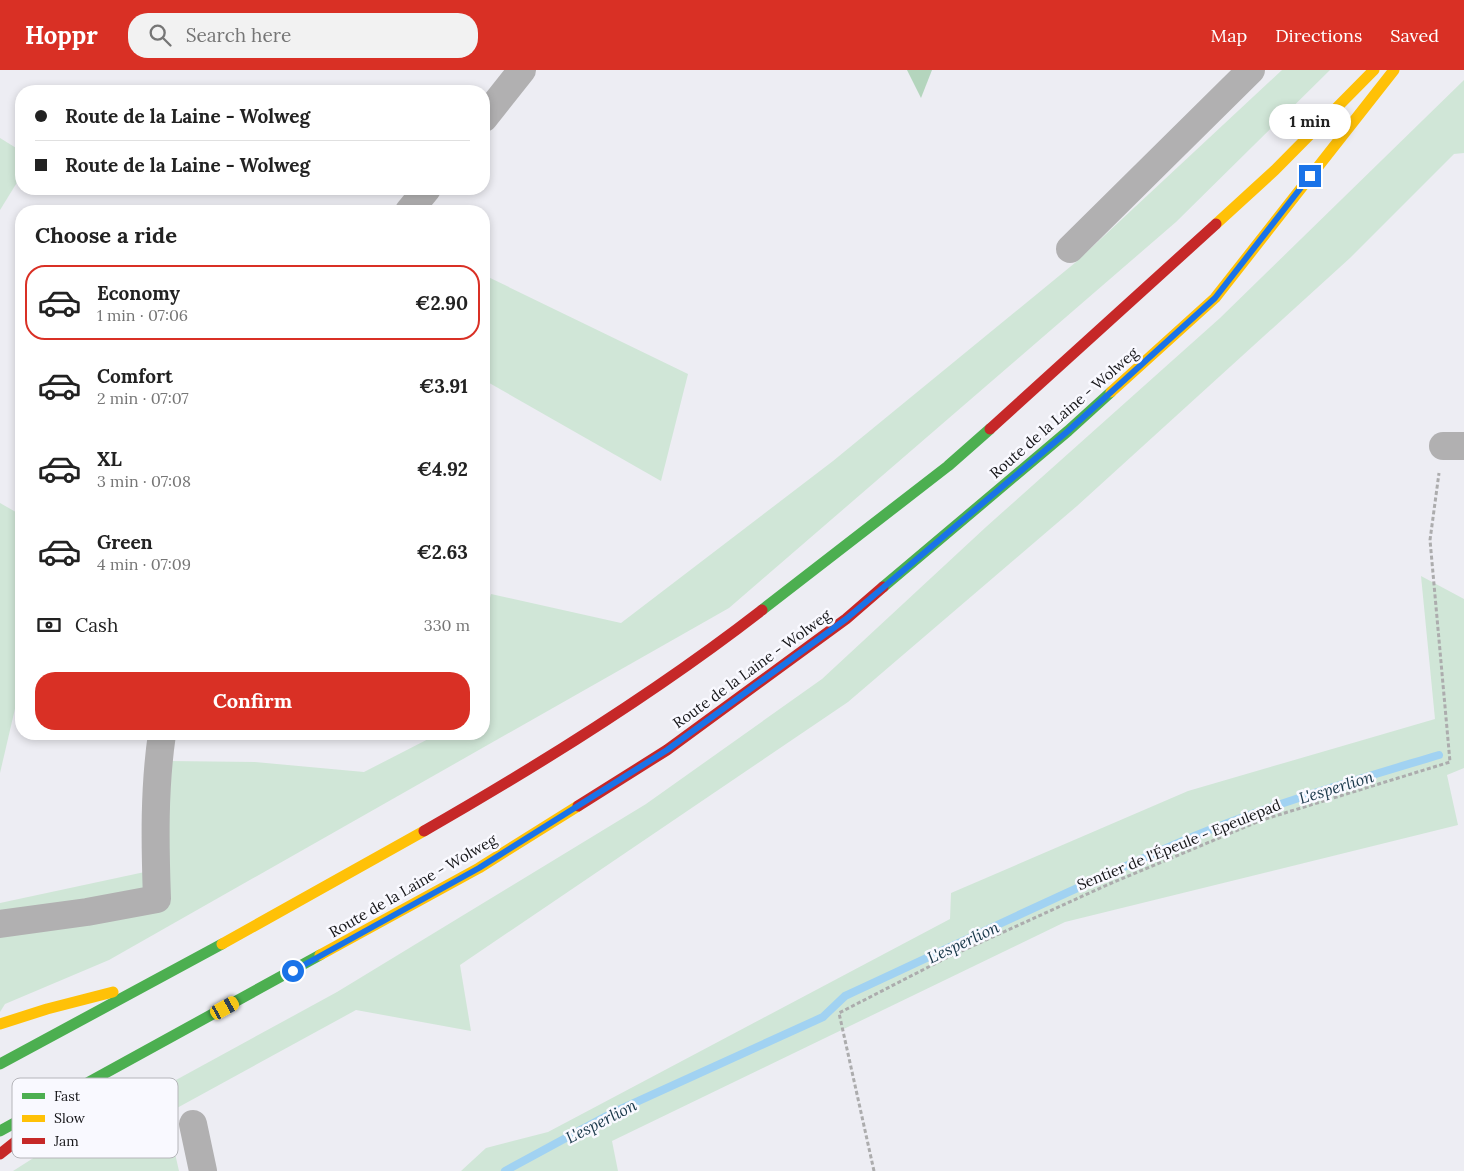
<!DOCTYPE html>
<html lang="en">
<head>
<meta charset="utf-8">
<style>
  :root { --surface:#fff; --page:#f2f2f2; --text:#222; --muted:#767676; --line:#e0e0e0; --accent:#d93025 }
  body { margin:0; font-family:Lora,serif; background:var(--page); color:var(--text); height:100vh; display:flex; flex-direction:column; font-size:19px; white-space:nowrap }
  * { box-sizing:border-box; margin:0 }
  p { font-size:16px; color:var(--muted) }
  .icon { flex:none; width:28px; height:28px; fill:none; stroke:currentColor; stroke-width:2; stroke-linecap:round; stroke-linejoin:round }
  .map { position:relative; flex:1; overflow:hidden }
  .drawer { position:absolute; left:15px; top:135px; width:475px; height:535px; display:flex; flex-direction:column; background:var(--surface); border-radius:20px; box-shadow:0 2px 8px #0003 }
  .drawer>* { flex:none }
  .top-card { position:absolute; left:15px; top:15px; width:475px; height:110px; border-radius:20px; box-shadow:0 2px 8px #0003; display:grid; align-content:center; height:110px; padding:0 20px; background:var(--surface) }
  .end { position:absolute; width:22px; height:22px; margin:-11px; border:6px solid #1a73e8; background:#fff; box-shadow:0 0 0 2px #fff }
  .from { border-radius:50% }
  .bubble { position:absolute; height:35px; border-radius:18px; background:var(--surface); box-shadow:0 2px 8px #0003; font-size:16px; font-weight:700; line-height:35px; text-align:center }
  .car { position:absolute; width:15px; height:30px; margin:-15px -8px; border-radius:6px; box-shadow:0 0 4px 1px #0007; background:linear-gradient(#f5c518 24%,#345 0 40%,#f5c518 0 76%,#345 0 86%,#f5c518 0) }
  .top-card b { display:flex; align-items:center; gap:18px; height:48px; font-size:19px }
  .top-card b+b { border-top:1px solid var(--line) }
  .top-card i { width:12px; height:12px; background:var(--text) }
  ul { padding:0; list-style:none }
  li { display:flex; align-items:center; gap:15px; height:75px; margin:0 10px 8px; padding:0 10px; border:2px solid transparent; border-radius:20px }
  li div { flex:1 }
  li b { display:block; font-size:19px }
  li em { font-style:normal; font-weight:700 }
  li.selected { border-color:var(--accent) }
  li>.icon { width:45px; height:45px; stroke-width:1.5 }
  h2 { padding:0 20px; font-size:22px; line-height:60px }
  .pay { display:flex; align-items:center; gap:12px; height:55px; padding:0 20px; font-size:19px }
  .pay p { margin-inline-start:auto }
  .primary-button { display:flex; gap:10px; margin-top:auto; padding:10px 20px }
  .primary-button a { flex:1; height:58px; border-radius:20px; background:var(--accent); color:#fff; font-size:20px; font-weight:700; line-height:58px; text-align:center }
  header { display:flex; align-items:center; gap:30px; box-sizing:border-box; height:70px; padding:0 25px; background:var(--accent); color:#fff }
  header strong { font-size:24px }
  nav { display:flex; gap:28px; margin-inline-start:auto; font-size:18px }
  .search { width:350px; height:45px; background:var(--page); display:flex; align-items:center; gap:12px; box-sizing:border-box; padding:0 18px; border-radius:20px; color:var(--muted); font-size:19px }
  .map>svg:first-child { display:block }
  .green { fill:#d0e6d7 }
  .forest { fill:#b4d5bd }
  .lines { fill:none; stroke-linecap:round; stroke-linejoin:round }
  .stream { stroke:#a1d2f2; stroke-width:8 }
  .path { stroke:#acacad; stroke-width:3; stroke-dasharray:4 2.5; stroke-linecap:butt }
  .street { stroke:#b1b0b1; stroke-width:28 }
  .fast { stroke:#4caf50; stroke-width:11 }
  .slow { stroke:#ffc107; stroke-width:11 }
  .jam { stroke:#c62828; stroke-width:11 }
  .route { stroke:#1a73e8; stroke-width:6 }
  .labels { text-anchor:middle; stroke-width:5; stroke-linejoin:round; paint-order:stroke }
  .street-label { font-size:15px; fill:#151518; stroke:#f9f9ff }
  .water-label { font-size:16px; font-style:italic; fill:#173648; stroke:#f9f9ff }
  .key { fill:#f9f9ff; stroke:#b5b5ba; stroke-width:1 }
  .key-label { font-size:14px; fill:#151518 }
</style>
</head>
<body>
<header>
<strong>Hoppr</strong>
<div class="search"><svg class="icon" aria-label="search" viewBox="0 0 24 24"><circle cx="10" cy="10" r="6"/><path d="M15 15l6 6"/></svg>Search here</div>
<nav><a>Map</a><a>Directions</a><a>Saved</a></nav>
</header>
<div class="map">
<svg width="1464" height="1101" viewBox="0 0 1464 1101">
  <rect width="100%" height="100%" fill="#ededf3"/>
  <g class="green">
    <polygon points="1282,0 1330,0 1176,152 729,538 109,890 5,934 0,942 0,833 168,797 169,691 255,692 364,702 438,664 484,664 484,549 491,524 621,553 833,391 1076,192"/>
    <polygon points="1464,10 1464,83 1454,84 1350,188 1077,436 848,632 460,895 471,961 356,940 166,1044 179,1101 13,1101 35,1087 337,922 646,734 822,609 986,457 1220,248"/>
    <polygon points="0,68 21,81 21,106 0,140"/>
    <polygon points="484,205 688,304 661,411 484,310"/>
    <polygon points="0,433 21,445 21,613 0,703"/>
    <polygon points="1421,506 1464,529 1464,698 1447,705 1458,755 1065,852 612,1071 618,1101 461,1101 486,1078 548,1062 950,849 951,823 1188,721 1435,649"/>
  </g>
  <polygon class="forest" points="907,0 932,0 921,28"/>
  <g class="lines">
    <path class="stream" d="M505,1101l107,-58 211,-96 22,-21c115,-53 230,-109 347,-159 80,-33 164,-57 247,-82"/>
    <polyline class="path" points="874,1101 839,943 944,889 1107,815 1262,750 1450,692 1430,470 1439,403"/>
    <g class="street">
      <polyline points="484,48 522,0"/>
      <polyline points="409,141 427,119"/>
      <polyline points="1070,179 1251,0"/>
      <polyline points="1443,376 1464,376"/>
      <path d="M0,854l87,-12 70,-13c-2,-56 -3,-110 5,-165"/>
      <polyline points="193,1054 203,1101"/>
    </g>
    <g class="fast">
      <polyline points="883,517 1068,361 1111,322"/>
      <polyline points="762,540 948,396 990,359"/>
      <polyline points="0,994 222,874"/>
      <polyline points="0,1061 320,885"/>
    </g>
    <g class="slow">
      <polyline points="1216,154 1275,100 1374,0"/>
      <polyline points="1111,322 1215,228 1394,0"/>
      <polyline points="222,874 424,761"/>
      <polyline points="320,885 479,798 578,736"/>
      <polyline points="0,954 47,939 113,922"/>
    </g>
    <g class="jam">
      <polyline points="990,359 1216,154"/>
      <polyline points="578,736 667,680 846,549 883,517"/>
      <path d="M424,761c117,-67 231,-138 338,-221"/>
      <polyline points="0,1084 34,1057"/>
    </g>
  </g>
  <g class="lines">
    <polyline class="route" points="293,901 479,798 667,680 846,549 1068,361 1215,228 1310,106"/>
  </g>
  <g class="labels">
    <g class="street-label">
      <text transform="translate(1064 343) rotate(-41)" y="5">Route de la Laine - Wolweg</text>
      <text transform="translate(752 599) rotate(-36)" y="5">Route de la Laine - Wolweg</text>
      <text transform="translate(1179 775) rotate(-22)" y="5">Sentier de l'Épeule - Epeulepad</text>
      <text transform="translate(413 816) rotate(-30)" y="5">Route de la Laine - Wolweg</text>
    </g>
    <g class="water-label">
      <text transform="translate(1336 717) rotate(-17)" y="6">L'esperlion</text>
      <text transform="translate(963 872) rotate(-25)" y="6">L'esperlion</text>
      <text transform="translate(601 1051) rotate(-27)" y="6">L'esperlion</text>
    </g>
  </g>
  <rect x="12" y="1008" width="166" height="80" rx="8" class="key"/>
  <rect x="22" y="1023" width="23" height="6" fill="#4caf50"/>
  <rect x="22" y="1045" width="23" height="7" fill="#ffc107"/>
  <rect x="22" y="1068" width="23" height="6" fill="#c62828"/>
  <g class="key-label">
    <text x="54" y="1031">Fast</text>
    <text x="54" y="1053">Slow</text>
    <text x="54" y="1076">Jam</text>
  </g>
</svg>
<i class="end from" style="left:293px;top:901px"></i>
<i class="end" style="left:1310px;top:106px"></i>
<div class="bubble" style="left:1269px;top:34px;width:82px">1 min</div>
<i class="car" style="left:225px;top:938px;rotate:61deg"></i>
<div class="top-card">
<b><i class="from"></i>Route de la Laine - Wolweg</b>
<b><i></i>Route de la Laine - Wolweg</b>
</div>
<section class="drawer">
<h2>Choose a ride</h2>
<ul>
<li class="selected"><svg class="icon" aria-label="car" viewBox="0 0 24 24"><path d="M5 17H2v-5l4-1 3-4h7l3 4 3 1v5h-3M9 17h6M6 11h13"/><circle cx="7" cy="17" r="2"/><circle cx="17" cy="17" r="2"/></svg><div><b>Economy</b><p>1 min · 07:06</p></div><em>€2.90</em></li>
<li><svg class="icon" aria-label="car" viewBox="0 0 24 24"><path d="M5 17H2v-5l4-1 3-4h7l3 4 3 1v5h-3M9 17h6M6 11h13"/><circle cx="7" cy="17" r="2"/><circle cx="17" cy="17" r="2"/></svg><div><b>Comfort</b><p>2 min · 07:07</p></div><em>€3.91</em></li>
<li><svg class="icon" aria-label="car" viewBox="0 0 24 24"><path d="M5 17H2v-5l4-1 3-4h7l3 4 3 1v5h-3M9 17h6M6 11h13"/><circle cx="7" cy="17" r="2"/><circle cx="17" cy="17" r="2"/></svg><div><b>XL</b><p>3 min · 07:08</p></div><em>€4.92</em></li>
<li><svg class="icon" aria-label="car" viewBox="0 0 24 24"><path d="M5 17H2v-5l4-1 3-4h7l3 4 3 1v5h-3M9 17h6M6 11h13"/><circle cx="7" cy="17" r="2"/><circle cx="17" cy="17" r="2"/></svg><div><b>Green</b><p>4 min · 07:09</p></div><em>€2.63</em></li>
</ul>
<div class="pay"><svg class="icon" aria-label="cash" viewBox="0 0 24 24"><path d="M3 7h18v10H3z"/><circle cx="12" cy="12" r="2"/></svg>Cash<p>330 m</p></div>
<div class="primary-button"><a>Confirm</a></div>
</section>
</div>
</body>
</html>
